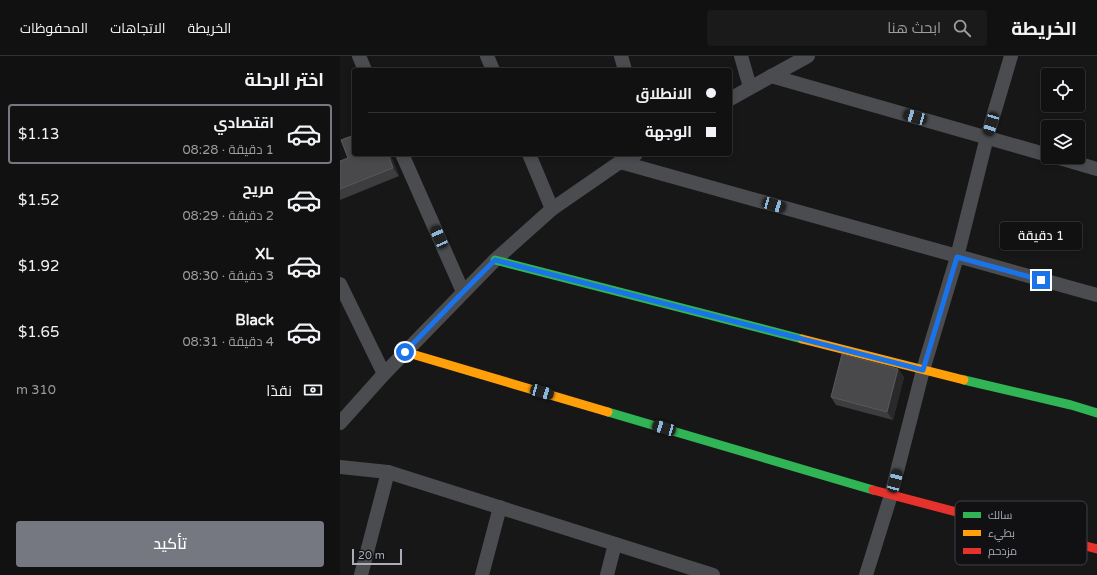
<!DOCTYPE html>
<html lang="ar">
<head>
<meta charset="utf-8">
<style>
  :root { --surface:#111; --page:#1a1a1a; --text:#f1f3f6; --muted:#9c9d9f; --line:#303131; --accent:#757880 }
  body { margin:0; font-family:"Varela Round",Cairo,sans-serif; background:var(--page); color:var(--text); direction:rtl; height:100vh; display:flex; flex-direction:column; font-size:15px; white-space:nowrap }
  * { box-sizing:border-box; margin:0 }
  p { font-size:13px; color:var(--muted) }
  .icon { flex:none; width:22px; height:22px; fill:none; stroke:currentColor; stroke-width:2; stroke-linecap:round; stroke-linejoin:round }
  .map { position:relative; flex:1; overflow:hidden; direction:ltr }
  .drawer { display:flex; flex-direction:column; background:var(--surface); width:340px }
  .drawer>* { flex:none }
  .guide { position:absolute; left:12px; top:12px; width:380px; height:88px; border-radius:4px; box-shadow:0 2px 6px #0003,0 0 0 1px var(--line); direction:rtl; display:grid; align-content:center; height:88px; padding:0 16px; background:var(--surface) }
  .controls { position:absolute; left:701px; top:12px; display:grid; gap:8px }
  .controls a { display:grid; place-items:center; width:44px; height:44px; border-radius:4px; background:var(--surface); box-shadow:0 2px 6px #0003,0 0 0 1px var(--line); font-size:20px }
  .scale { position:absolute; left:12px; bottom:10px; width:50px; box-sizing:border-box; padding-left:4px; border:2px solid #a8adb8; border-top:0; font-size:11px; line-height:14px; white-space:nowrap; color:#a8adb8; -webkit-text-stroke:3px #111113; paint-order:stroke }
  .end { position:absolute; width:18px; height:18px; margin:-9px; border:5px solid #1a73e8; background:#fff; box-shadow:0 0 0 2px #fff }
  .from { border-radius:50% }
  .bubble { position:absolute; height:28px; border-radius:4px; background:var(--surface); box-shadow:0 2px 6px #0003,0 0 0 1px var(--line); font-size:13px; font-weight:600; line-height:28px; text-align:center; direction:rtl }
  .car { position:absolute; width:12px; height:24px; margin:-12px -6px; border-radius:5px; box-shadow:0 0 3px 1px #0007; background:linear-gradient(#222 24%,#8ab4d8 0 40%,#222 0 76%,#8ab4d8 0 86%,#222 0) }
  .guide b { display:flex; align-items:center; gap:14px; height:38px; font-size:15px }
  .guide b+b { border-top:1px solid var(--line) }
  .guide i { width:10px; height:10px; background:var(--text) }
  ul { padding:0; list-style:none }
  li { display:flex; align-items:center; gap:12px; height:60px; margin:0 8px 6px; padding:0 8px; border:2px solid transparent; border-radius:4px }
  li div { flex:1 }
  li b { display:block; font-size:15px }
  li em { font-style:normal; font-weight:600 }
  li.current { border-color:var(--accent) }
  li>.icon { width:36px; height:36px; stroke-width:1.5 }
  h2 { padding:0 16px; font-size:18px; line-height:48px }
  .pay { display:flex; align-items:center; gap:10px; height:44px; padding:0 16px; font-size:15px }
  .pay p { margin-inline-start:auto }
  .cta { display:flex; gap:8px; margin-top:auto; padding:8px 16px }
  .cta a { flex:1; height:46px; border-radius:4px; background:var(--accent); color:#fff; font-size:16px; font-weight:600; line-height:46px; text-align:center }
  header { display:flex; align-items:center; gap:24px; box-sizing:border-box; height:56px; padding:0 20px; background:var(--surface); border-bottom:1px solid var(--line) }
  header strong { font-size:19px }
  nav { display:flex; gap:22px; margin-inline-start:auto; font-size:14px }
  .search { width:280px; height:36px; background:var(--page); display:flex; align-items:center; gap:10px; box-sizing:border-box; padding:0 14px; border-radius:4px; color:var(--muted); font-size:15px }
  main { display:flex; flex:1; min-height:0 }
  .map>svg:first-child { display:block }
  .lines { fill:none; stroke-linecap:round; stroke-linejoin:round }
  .street { stroke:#4b4c50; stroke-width:14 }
  .fast { stroke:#30b455; stroke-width:9 }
  .slow { stroke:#ff9f0a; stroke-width:9 }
  .jam { stroke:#e5322d; stroke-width:9 }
  .wall { fill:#3d3d3f }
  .shaded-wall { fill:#29292a }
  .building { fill:#49494c; stroke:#58595d }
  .route { stroke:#1a73e8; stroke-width:5 }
  .key { fill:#111113; stroke:#3e4045; stroke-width:1 }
  .key-label { font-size:11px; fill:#a8adb8 }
</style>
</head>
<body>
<header>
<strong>الخريطة</strong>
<div class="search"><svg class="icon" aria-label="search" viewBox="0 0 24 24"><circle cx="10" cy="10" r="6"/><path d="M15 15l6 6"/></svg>ابحث هنا</div>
<nav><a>الخريطة</a><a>الاتجاهات</a><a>المحفوظات</a></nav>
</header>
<main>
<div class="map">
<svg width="757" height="519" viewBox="0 0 757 519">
  <rect width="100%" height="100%" fill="#171717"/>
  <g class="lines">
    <g class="street">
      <polyline points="19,0 25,14"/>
      <polyline points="147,0 153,14"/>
      <polyline points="281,0 285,14"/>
      <polyline points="401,0 410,31"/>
      <polyline points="431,20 708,99"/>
      <polyline points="390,43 468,0"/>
      <polyline points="62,98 123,236"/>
      <polyline points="189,98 212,153"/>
      <polyline points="716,101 757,113"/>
      <polyline points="280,106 757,239"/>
      <polyline points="0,228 44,318"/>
      <polyline points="0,367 44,318 155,204 212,153 280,106 296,98"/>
      <polyline points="0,411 48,416 373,519"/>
      <polyline points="21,519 48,416"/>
      <polyline points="142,519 160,451"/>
      <polyline points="267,519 275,488"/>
      <polyline points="526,519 551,439 583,314 617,201 647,81 671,0"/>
    </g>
    <g class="fast">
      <polyline points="155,204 462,283"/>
      <polyline points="624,324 731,349 757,357"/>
      <polyline points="268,356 533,434"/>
    </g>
    <g class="slow">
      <polyline points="462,283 624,324"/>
      <polyline points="65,296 268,356"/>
    </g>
    <polyline class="jam" points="533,434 757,493"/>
  </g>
  <g class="wall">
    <polygon points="50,98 59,120 0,144 0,105"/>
    <polygon points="558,313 564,321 553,364 496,349 491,341"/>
  </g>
  <g class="shaded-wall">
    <polygon points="48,98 50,98 59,120 53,112"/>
    <polygon points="558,313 564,321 553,364 547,356"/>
  </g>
  <g class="building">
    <polygon points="14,79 14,98 48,98 53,112 0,133 0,105 8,102 1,84"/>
    <polygon points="502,298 558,313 547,356 491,341"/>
  </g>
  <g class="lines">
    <polyline class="route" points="65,296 123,236 155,204 583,314 617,201 701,224"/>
  </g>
  <rect x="615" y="445" width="132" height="64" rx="6" class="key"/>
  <rect x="623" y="456" width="18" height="6" fill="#30b455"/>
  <rect x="623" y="474" width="18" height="6" fill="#ff9f0a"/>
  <rect x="623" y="492" width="18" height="6" fill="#e5322d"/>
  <g class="key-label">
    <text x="648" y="463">سالك</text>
    <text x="648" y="481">بطيء</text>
    <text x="648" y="499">مزدحم</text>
  </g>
</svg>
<div class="controls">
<a><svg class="icon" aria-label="locate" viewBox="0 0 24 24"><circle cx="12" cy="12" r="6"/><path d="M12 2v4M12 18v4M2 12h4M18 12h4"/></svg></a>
<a><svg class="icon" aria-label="layers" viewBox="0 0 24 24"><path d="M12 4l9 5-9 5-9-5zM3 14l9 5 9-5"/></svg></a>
</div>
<div class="scale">20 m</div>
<i class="end from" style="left:65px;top:296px"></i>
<i class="end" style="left:701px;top:224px"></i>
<div class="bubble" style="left:660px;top:166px;width:82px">1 دقيقة</div>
<i class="car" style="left:575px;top:61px;rotate:286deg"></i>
<i class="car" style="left:651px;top:68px;rotate:197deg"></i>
<i class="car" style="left:434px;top:149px;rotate:106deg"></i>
<i class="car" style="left:99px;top:181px;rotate:336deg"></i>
<i class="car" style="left:202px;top:336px;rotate:106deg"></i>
<i class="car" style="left:324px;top:372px;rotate:286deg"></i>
<i class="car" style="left:555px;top:425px;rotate:15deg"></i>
<div class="guide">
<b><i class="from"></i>الانطلاق</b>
<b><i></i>الوجهة</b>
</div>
</div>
<section class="drawer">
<h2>اختر الرحلة</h2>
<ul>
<li class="current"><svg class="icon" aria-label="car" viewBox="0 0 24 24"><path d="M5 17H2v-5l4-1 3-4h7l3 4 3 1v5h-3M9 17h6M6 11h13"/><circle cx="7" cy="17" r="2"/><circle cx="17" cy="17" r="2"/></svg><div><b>اقتصادي</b><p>1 دقيقة · 08:28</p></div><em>$1.13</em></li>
<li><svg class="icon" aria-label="car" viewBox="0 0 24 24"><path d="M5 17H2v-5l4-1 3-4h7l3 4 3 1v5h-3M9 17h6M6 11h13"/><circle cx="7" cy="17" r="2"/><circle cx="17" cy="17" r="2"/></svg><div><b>مريح</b><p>2 دقيقة · 08:29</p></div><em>$1.52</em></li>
<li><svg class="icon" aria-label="car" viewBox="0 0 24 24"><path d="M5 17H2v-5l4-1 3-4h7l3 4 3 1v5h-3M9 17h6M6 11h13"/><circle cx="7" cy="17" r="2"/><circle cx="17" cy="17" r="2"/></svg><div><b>XL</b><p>3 دقيقة · 08:30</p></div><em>$1.92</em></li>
<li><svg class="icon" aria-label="car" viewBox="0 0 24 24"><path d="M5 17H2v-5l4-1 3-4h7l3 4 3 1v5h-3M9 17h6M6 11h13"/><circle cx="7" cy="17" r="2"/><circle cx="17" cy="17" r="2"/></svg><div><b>Black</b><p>4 دقيقة · 08:31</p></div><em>$1.65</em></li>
</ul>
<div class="pay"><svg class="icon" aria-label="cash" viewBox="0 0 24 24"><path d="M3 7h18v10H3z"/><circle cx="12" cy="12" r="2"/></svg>نقدًا<p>310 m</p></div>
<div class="cta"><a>تأكيد</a></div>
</section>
</main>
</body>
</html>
